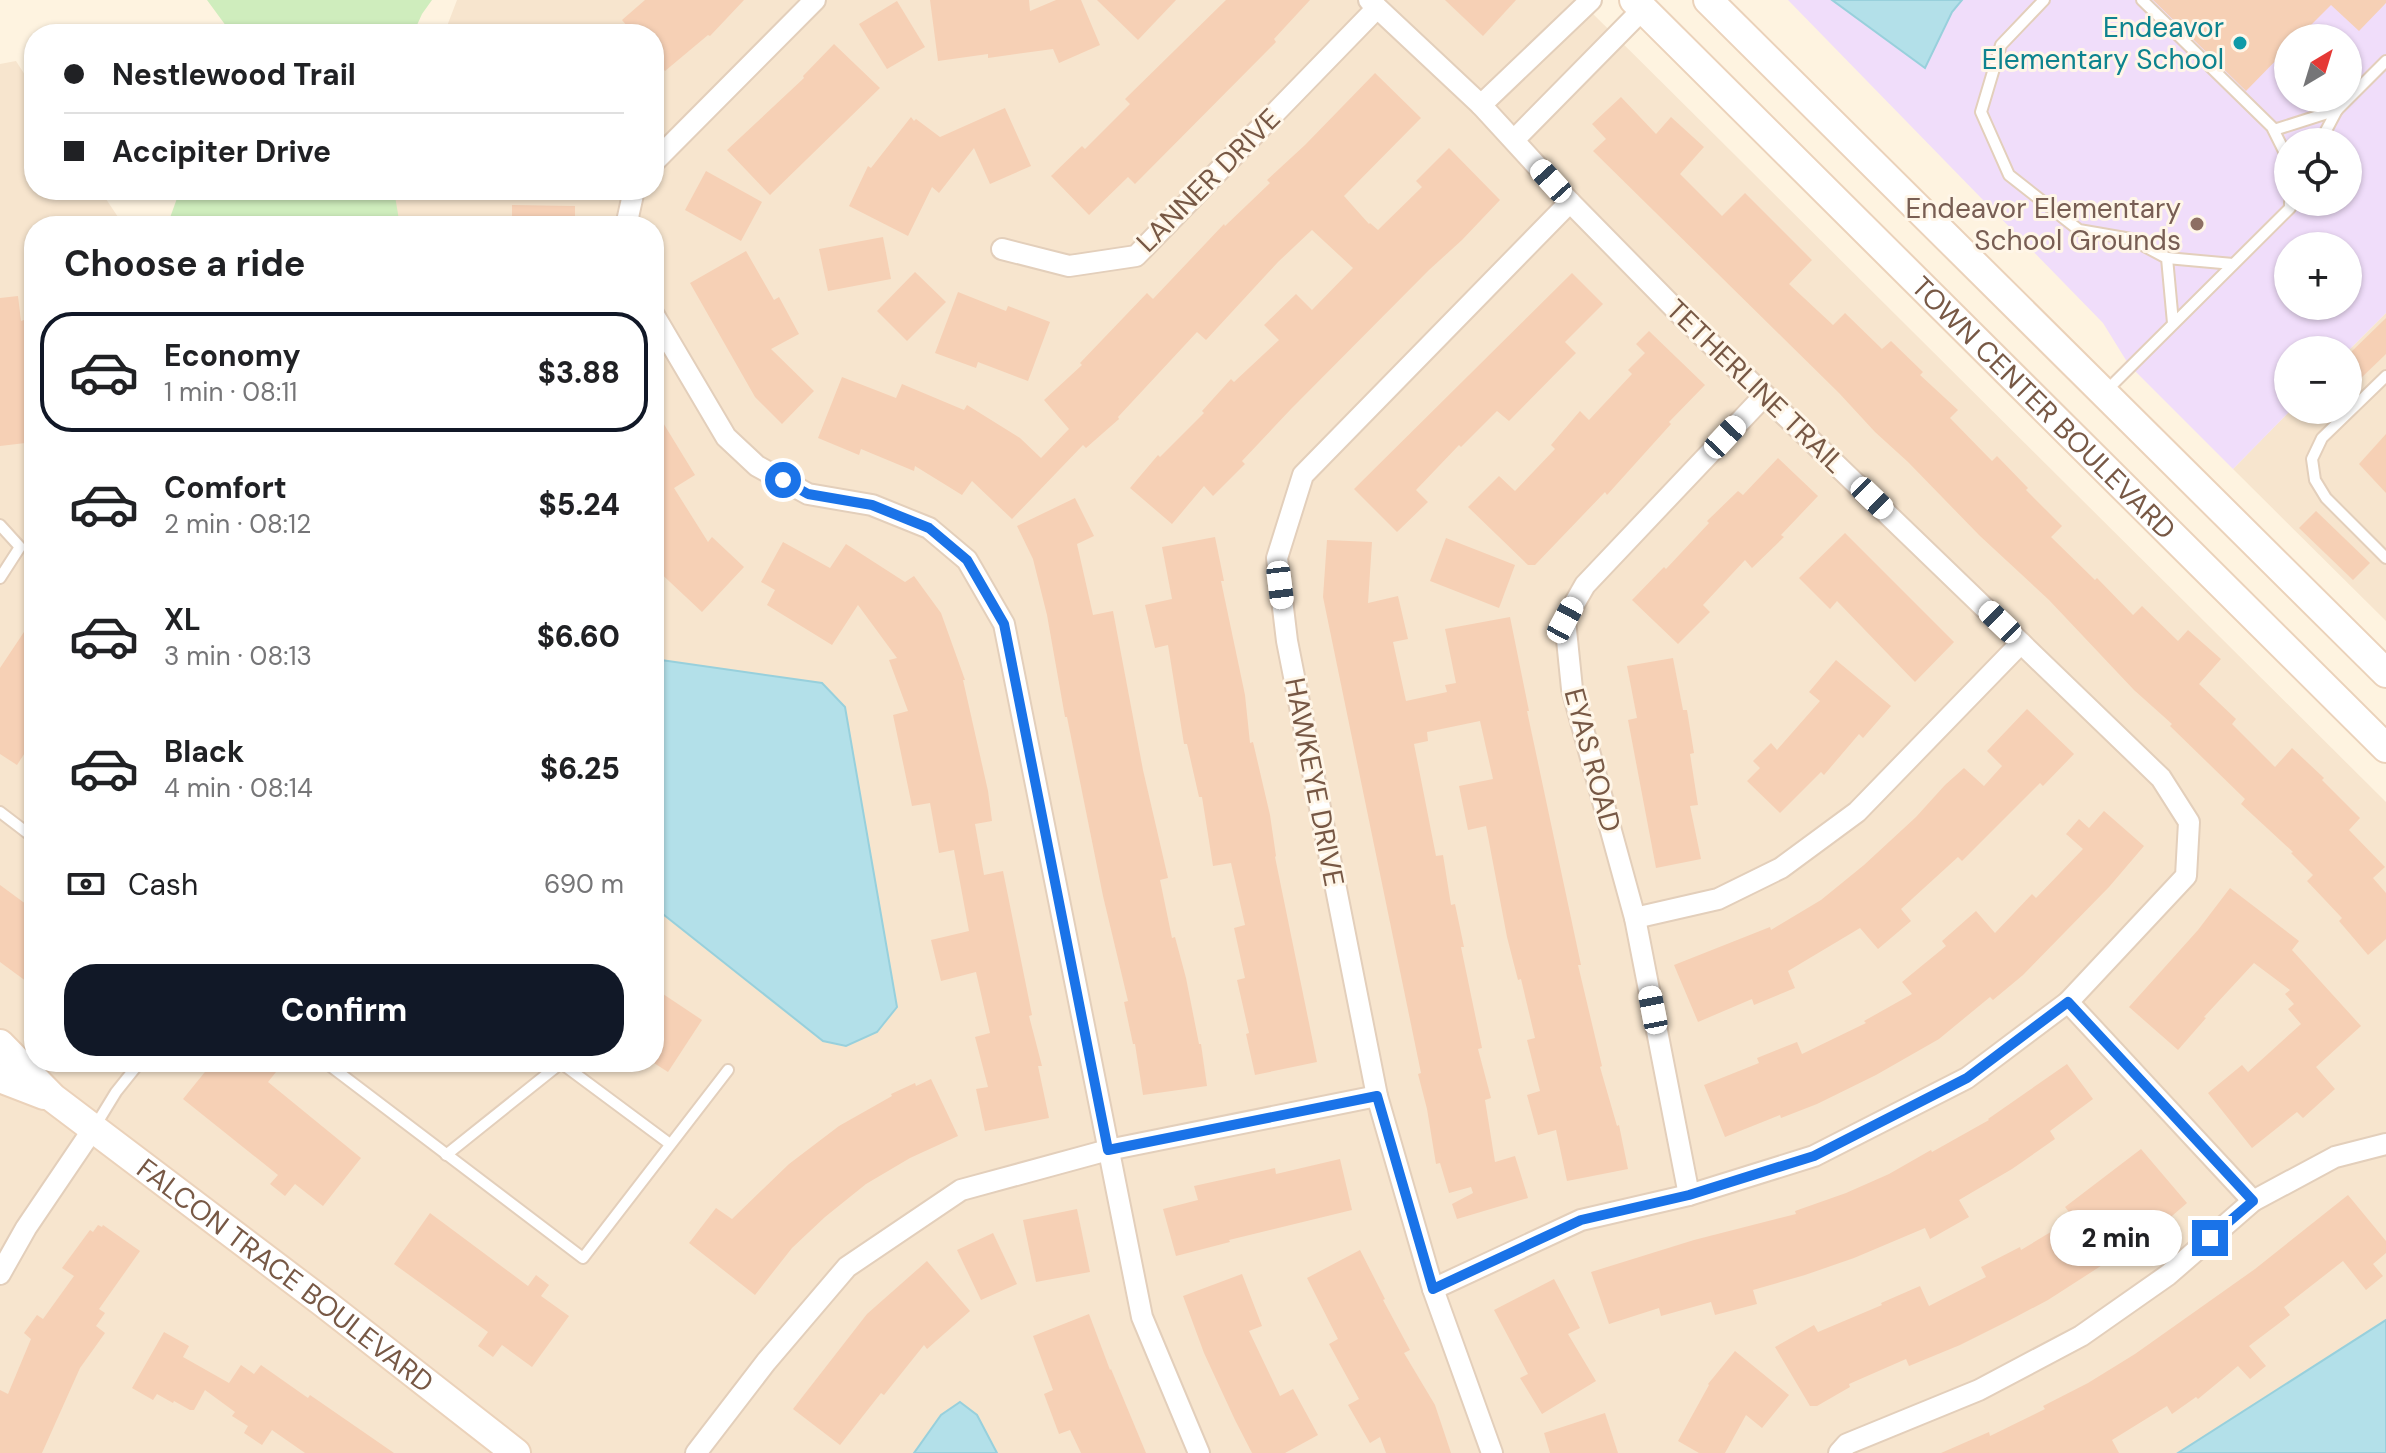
<!DOCTYPE html>
<html lang="en">
<head>
<meta charset="utf-8">
<style>
  :root { --surface:#fff; --page:#f2f2f2; --text:#202124; --muted:#757577; --line:#e0e0e0; --accent:#111827 }
  body { margin:0; font-family:"DM Sans",sans-serif; background:var(--page); color:var(--text); height:100vh; display:flex; flex-direction:column; font-size:30px; white-space:nowrap }
  * { box-sizing:border-box; margin:0 }
  p { font-size:26px; color:var(--muted) }
  .icon { flex:none; width:44px; height:44px; fill:none; stroke:currentColor; stroke-width:2; stroke-linecap:round; stroke-linejoin:round }
  .map { position:relative; flex:1; overflow:hidden }
  .side { position:absolute; left:24px; top:216px; width:640px; height:856px; display:flex; flex-direction:column; background:var(--surface); border-radius:32px; box-shadow:0 2px 6px #0004 }
  .side>* { flex:none }
  .banner { position:absolute; left:24px; top:24px; width:640px; height:176px; border-radius:32px; box-shadow:0 2px 6px #0004; display:grid; align-content:center; height:176px; padding:0 40px; background:var(--surface) }
  .needle { width:52px; rotate:38deg }
  .controls { position:absolute; left:2274px; top:24px; display:grid; gap:16px }
  .controls a { display:grid; place-items:center; width:88px; height:88px; border-radius:50%; background:var(--surface); box-shadow:0 2px 6px #0004; font-size:40px }
  .end { position:absolute; width:36px; height:36px; margin:-18px; border:10px solid #1a73e8; background:#fff; box-shadow:0 0 0 4px #fff }
  .from { border-radius:50% }
  .bubble { position:absolute; height:56px; border-radius:28px; background:var(--surface); box-shadow:0 2px 6px #0004; font-size:26px; font-weight:800; line-height:56px; text-align:center }
  .car { position:absolute; width:24px; height:48px; margin:-24px -12px; border-radius:10px; box-shadow:0 0 6px 2px #0007; background:linear-gradient(#fff 24%,#345 0 40%,#fff 0 76%,#345 0 86%,#fff 0) }
  .banner b { display:flex; align-items:center; gap:28px; height:76px; font-size:30px }
  .banner b+b { border-top:2px solid var(--line) }
  .banner i { width:20px; height:20px; background:var(--text) }
  ul { padding:0; list-style:none }
  li { display:flex; align-items:center; gap:24px; height:120px; margin:0 16px 12px; padding:0 24px; border:4px solid transparent; border-radius:32px }
  li div { flex:1 }
  li b { display:block; font-size:30px }
  li em { font-style:normal; font-weight:800 }
  li.selected { border-color:var(--accent) }
  li>.icon { width:72px; height:72px; stroke-width:1.5 }
  h2 { padding:0 40px; font-size:36px; line-height:96px }
  .pay { display:flex; align-items:center; gap:20px; height:88px; padding:0 40px; font-size:30px }
  .pay p { margin-inline-start:auto }
  .cta { display:flex; gap:16px; margin-top:auto; padding:16px 40px }
  .cta a { flex:1; height:92px; border-radius:32px; background:var(--accent); color:#fff; font-size:32px; font-weight:800; line-height:92px; text-align:center }
  .map>svg:first-child { display:block }
  .residential { fill:#f7e5ce }
  .education { fill:#f0ddfa; fill-rule:evenodd }
  .green { fill:#cfedbd }
  .water { fill:#b3e0e9; stroke:#98d0dc; stroke-width:2 }
  .building { fill:#f6d0b5 }
  .lines { fill:none; stroke-linecap:round; stroke-linejoin:round }
  .lane-casing { stroke:#e3cfbb; stroke-width:14 }
  .street-casing { stroke:#e3cfbb; stroke-width:24 }
  .secondary-casing { stroke:#ebd2ba; stroke-width:32 }
  .lane { stroke:#fff; stroke-width:10 }
  .street { stroke:#fff; stroke-width:20 }
  .secondary { stroke:#fff; stroke-width:28 }
  .route { stroke:#1a73e8; stroke-width:10 }
  .culture-dot { fill:#0f9aa8; stroke:#fff6e8; stroke-width:3 }
  .education-dot { fill:#8d6e63; stroke:#fff6e8; stroke-width:3 }
  .labels { text-anchor:middle; stroke-width:6; stroke-linejoin:round; paint-order:stroke }
  .culture-label { font-size:28px; fill:#0d838f; stroke:#fff6e8; text-anchor:end }
  .street-label { font-size:28px; fill:#775845; stroke:#fff6e8 }
  .education-label { font-size:28px; fill:#785e54; stroke:#fff6e8; text-anchor:end }
</style>
</head>
<body>
<div class="map">
<svg width="2386" height="1453" viewBox="0 0 2386 1453">
  <rect width="100%" height="100%" fill="#fef3e0"/>
  <g class="residential">
    <polygon points="457,0 1579,0 2386,802 2386,1453 0,1453 0,64 16,61 34,89 34,190 100,190 124,226 34,226 34,1062 654,1062 654,226 399,226 384,190 654,190 654,34 444,34"/>
    <polygon points="2386,313 2386,621 2233,469 2291,410 2348,410 2348,351"/>
  </g>
  <path class="education" d="M1788,0h598v313l-38,38 -60,-1v60h3l-58,59 -104,-104 -26,-42zM2288,38h60v60h-60zM2288,142h60v60h-60zM2288,246h60v60h-60z"/>
  <g class="green">
    <polygon points="207,0 432,0 422,14 413,34 230,34 229,30"/>
    <polygon points="180,190 394,190 400,226 167,226"/>
  </g>
  <g class="water">
    <polygon points="1832,0 1962,0 1952,12 1925,68"/>
    <polygon points="654,659 822,683 845,707 897,1007 877,1032 846,1046 823,1041 654,907"/>
    <polygon points="2386,1320 2386,1453 2178,1453"/>
    <polygon points="960,1402 977,1415 997,1453 914,1453 941,1415"/>
  </g>
  <g class="building">
    <polygon points="645,0 744,0 710,36 708,35 665,71 654,58 654,34 634,34 622,20"/>
    <polygon points="930,0 1029,0 1030,11 1056,0 1081,0 1100,45 1059,63 1053,49 988,58 988,54 938,61"/>
    <polygon points="1097,0 1176,0 1138,40"/>
    <polygon points="1226,0 1310,0 1274,39 1276,42 1135,184 1128,177 1089,215 1051,176 1082,146 1085,149 1130,104 1125,99"/>
    <polygon points="1445,0 1516,0 1483,36"/>
    <polygon points="2153,0 2386,0 2386,3 2359,31 2331,5 2298,38 2288,38 2288,48 2246,91"/>
    <polygon points="897,1 925,47 887,69 859,24"/>
    <polygon points="834,44 880,88 770,195 727,150 804,78 803,76"/>
    <polygon points="1375,73 1421,118 1344,196 1369,224 1370,223 1378,230 1422,187 1416,181 1449,148 1500,200 1462,240 1429,270 1291,409 1242,461 1245,464 1213,496 1204,486 1172,524 1130,488 1158,455 1160,457 1204,413 1202,411 1231,379 1234,382 1279,340 1264,325 1296,294 1312,310 1353,268 1312,230 1278,262 1206,340 1197,332 1118,417 1119,419 1086,448 1083,445 1012,519 972,481 962,495 915,466 914,471 861,449 859,455 818,438 842,377 896,398 902,384 964,410 967,405 1020,438 1041,458 1069,429 1044,400 1082,365 1080,363 1147,293 1153,299 1224,224 1225,226 1270,183 1267,180 1305,145"/>
    <polygon points="1621,97 1656,134 1671,117 1704,147 1680,174 1722,216 1745,193 1812,260 1789,284 1833,325 1845,313 1882,349 1891,341 1923,372 1920,375 1958,410 1950,418 1992,461 1997,456 2028,488 2026,490 2062,526 2051,537 2095,580 2097,578 2133,615 2142,606 2178,641 2188,630 2221,659 2199,684 2236,719 2232,724 2275,767 2292,748 2324,778 2322,780 2360,818 2349,830 2385,867 2373,878 2386,893 2386,939 2368,955 2339,921 2342,918 2307,881 2313,875 2291,853 2293,852 2241,804 2245,799 2170,726 2172,724 2134,690 2049,600 1980,536 1908,462 1875,432 1839,393 1593,151 1606,139 1592,124"/>
    <polygon points="1005,108 1031,166 990,184 974,148 939,193 932,187 908,236 849,206 868,166 871,168 911,117 914,121 916,119 940,137"/>
    <polygon points="706,171 762,202 741,241 685,210"/>
    <polygon points="512,205 575,206 575,226 512,226"/>
    <polygon points="883,237 891,279 828,291 819,249"/>
    <polygon points="746,251 774,300 779,297 799,334 771,349 814,391 782,424 755,397 690,283"/>
    <polygon points="915,272 946,302 907,341 877,311"/>
    <polygon points="1572,273 1603,304 1565,342 1576,353 1509,421 1497,411 1461,447 1459,445 1416,490 1428,502 1397,532 1354,489"/>
    <polygon points="958,292 1006,311 1008,306 1050,322 1028,381 978,362 976,368 935,353"/>
    <polygon points="18,296 21,321 24,320 34,398 34,442 0,446 0,298"/>
    <polygon points="2386,318 2386,354 2360,379 2348,367 2348,355"/>
    <polygon points="1649,331 1705,385 1669,422 1671,424 1607,495 1605,492 1535,565 1528,565 1468,507 1499,476 1515,491 1555,449 1551,445 1580,411 1589,420 1632,374 1628,370 1645,353 1636,344"/>
    <polygon points="654,408 695,475 674,488 708,542 712,537 744,567 702,612 654,567"/>
    <polygon points="2386,434 2386,493 2359,464"/>
    <polygon points="1778,458 1818,496 1781,535 1784,537 1752,568 1745,560 1703,605 1710,612 1678,644 1632,600 1664,567 1666,569 1709,523 1707,521 1738,491 1743,495"/>
    <polygon points="1075,498 1094,536 1077,544 1093,615 1113,611 1143,770 1168,878 1160,880 1172,938 1175,937 1186,978 1199,1044 1201,1044 1207,1086 1143,1095 1135,1044 1133,1044 1124,1002 1128,1001 1103,896 1067,717 1065,717 1047,615 1033,559 1017,526"/>
    <polygon points="2316,511 2370,563 2353,580 2299,528"/>
    <polygon points="1845,533 1954,642 1915,682 1837,601 1830,609 1799,578"/>
    <polygon points="1215,537 1224,581 1221,581 1245,695 1250,743 1253,742 1270,815 1276,856 1275,857 1317,1062 1255,1075 1246,1034 1249,1033 1237,980 1245,978 1234,928 1245,925 1231,863 1213,866 1202,797 1199,797 1187,744 1184,744 1168,645 1155,648 1145,605 1172,599 1162,547"/>
    <polygon points="1446,538 1515,565 1499,608 1430,581"/>
    <polygon points="1327,540 1372,542 1368,603 1398,596 1408,639 1393,642 1406,701 1447,692 1445,685 1456,683 1445,629 1510,617 1529,711 1527,711 1581,965 1578,965 1602,1066 1600,1067 1617,1126 1619,1125 1628,1169 1567,1181 1556,1130 1538,1135 1527,1095 1540,1091 1527,1040 1535,1038 1521,979 1518,980 1507,937 1486,826 1468,830 1459,786 1493,779 1480,721 1427,732 1428,741 1414,744 1436,856 1443,855 1451,905 1455,904 1464,947 1461,947 1482,1048 1478,1049 1491,1098 1485,1100 1495,1162 1515,1156 1528,1198 1457,1219 1452,1204 1473,1193 1471,1187 1449,1193 1440,1163 1436,1164 1427,1109 1418,1074 1421,1073 1323,597"/>
    <polygon points="783,542 830,568 846,544 905,582 914,576 941,613 965,680 963,680 988,791 992,821 975,824 984,875 1003,871 1032,1015 1029,1016 1042,1066 1038,1066 1049,1118 985,1131 976,1089 988,1087 975,1037 990,1033 976,972 941,981 931,940 969,931 954,850 939,853 930,803 912,806 893,715 908,711 889,660 897,658 858,605 832,645 767,605 775,590 761,582"/>
    <polygon points="34,617 34,739 17,765 0,754 0,668"/>
    <polygon points="1673,658 1683,710 1687,710 1694,753 1690,754 1698,805 1690,806 1701,859 1656,868 1628,720 1637,718 1627,666"/>
    <polygon points="1836,660 1891,706 1863,738 1859,734 1824,775 1821,772 1780,813 1747,781 1760,768 1753,761 1771,743 1777,750 1820,701 1809,692"/>
    <polygon points="2027,709 2074,754 2043,786 2040,783 1962,861 1958,857 1901,909 1911,921 1878,949 1860,928 1788,971 1795,988 1754,1005 1752,999 1698,1022 1674,965 1770,927 1771,930 1821,900 1864,865 1916,817 1945,785 1964,768 1984,786 2002,766 1987,751"/>
    <polygon points="2104,811 2144,846 2109,887 2023,975 1993,1000 1990,997 1939,1039 1876,1075 1817,1104 1781,1118 1780,1115 1725,1137 1704,1085 1759,1063 1757,1058 1797,1042 1802,1054 1866,1023 1864,1021 1912,994 1902,982 1946,946 1942,941 1976,911 1995,933 2032,894 2036,898 2083,849 2066,834 2079,819 2089,828"/>
    <polygon points="0,885 34,910 34,987 0,962"/>
    <polygon points="2230,888 2299,941 2292,950 2361,1026 2316,1067 2335,1089 2303,1118 2297,1112 2252,1148 2208,1093 2242,1065 2248,1072 2301,1024 2288,1009 2294,1004 2285,994 2290,990 2254,963 2204,1017 2206,1018 2178,1050 2129,1007 2198,930"/>
    <polygon points="654,988 702,1020 668,1072 654,1063"/>
    <polygon points="213,1062 239,1062 252,1072 260,1062 263,1062 276,1072 268,1082 361,1158 323,1206 295,1184 285,1196 270,1184 278,1175 183,1099"/>
    <polygon points="2067,1064 2093,1099 2050,1131 2055,1139 2012,1169 1959,1200 1969,1217 1930,1239 1925,1228 1854,1258 1805,1275 1753,1290 1757,1304 1715,1315 1711,1302 1661,1316 1659,1308 1609,1324 1591,1272 1694,1240 1796,1214 1795,1211 1846,1193 1889,1174 1931,1150 1932,1152 1989,1120 1988,1119"/>
    <polygon points="931,1079 958,1136 910,1158 866,1184 825,1217 792,1248 755,1295 689,1243 716,1208 732,1219 789,1164 839,1126 892,1096 891,1094 915,1083 916,1086"/>
    <polygon points="2141,1149 2187,1203 2152,1233 2048,1300 2010,1320 1960,1345 1909,1366 1906,1359 1849,1384 1850,1387 1817,1406 1810,1406 1775,1347 1814,1325 1818,1332 1882,1305 1881,1303 1920,1286 1929,1306 1986,1277 1981,1267 2020,1247 2021,1250 2074,1218 2065,1207"/>
    <polygon points="1340,1159 1352,1210 1229,1240 1230,1242 1176,1256 1163,1209 1198,1200 1194,1186 1275,1168 1276,1174"/>
    <polygon points="2348,1195 2386,1241 2386,1253 2373,1264 2383,1276 2366,1290 2343,1261 2284,1307 2290,1315 2249,1346 2266,1366 2250,1379 2238,1366 2198,1399 2196,1397 2172,1414 2167,1406 2112,1440 2119,1453 1941,1453 1989,1432 1990,1436 2045,1409 2043,1406 2088,1383 2135,1354 2255,1269"/>
    <polygon points="1077,1209 1090,1272 1036,1282 1023,1220"/>
    <polygon points="430,1213 528,1286 536,1275 549,1285 541,1296 569,1316 532,1367 502,1345 493,1357 478,1346 488,1332 394,1264"/>
    <polygon points="98,1225 102,1227 103,1225 140,1251 99,1309 105,1313 96,1326 105,1333 80,1368 42,1453 0,1453 0,1390 8,1394 31,1339 24,1333 37,1315 43,1319 74,1276 62,1268 90,1230 93,1232"/>
    <polygon points="993,1233 1017,1284 981,1300 957,1250"/>
    <polygon points="1360,1250 1385,1299 1383,1300 1410,1350 1404,1353 1435,1405 1451,1453 1386,1453 1380,1437 1370,1443 1348,1405 1359,1399 1329,1344 1338,1339 1307,1278"/>
    <polygon points="927,1261 970,1311 927,1349 924,1345 884,1395 881,1393 840,1445 793,1409 867,1314"/>
    <polygon points="1242,1274 1262,1326 1249,1331 1280,1396 1293,1389 1318,1435 1285,1453 1252,1453 1235,1420 1204,1353 1183,1296"/>
    <polygon points="1554,1279 1580,1328 1568,1334 1596,1381 1542,1414 1520,1378 1528,1374 1494,1310"/>
    <polygon points="1089,1314 1110,1370 1111,1369 1146,1453 1081,1453 1070,1430 1059,1434 1044,1394 1053,1390 1033,1336"/>
    <polygon points="164,1332 189,1346 183,1357 229,1383 241,1365 254,1374 261,1365 308,1398 310,1395 394,1453 305,1453 272,1430 262,1445 244,1433 248,1426 232,1416 235,1412 205,1390 194,1410 190,1410 174,1401 173,1403 157,1394 153,1400 132,1388"/>
    <polygon points="1735,1351 1789,1395 1762,1428 1746,1415 1725,1453 1699,1453 1678,1441 1709,1385 1708,1384"/>
    <polygon points="1605,1413 1618,1453 1550,1453 1544,1433"/>
  </g>
  <g class="lines">
    <g class="lane-casing">
      <g id="lane">
        <polyline points="2044,0 2001,45 1981,112 2009,175 2079,230 2131,239 2167,258 2173,323"/>
        <polyline points="2142,0 2272,127 2288,159"/>
        <polyline points="2337,110 2386,61"/>
        <polyline points="2274,130 2337,110 2320,142"/>
        <polyline points="2167,258 2233,264"/>
        <polyline points="2386,376 2322,438 2312,459 2315,480 2326,498 2386,558"/>
        <polyline points="2105,392 2290,208 2290,202"/>
        <polyline points="0,525 20,547 0,578"/>
        <polyline points="0,812 34,838"/>
        <polyline points="325,1062 583,1258 728,1070"/>
        <polyline points="94,1128 116,1092 140,1062"/>
        <polyline points="446,1155 561,1063 670,1144"/>
      </g>
    </g>
    <g class="street-casing">
      <g id="street">
        <polyline points="1369,0 1481,105 1570,202 1681,315 2161,778 2189,822 2186,876 2068,1002 1967,1078 1814,1156 1689,1195 1581,1220 1433,1289"/>
        <polyline points="1481,105 1591,0"/>
        <polyline points="1514,140 1643,9"/>
        <polyline points="654,162 815,0"/>
        <polyline points="626,226 634,190"/>
        <polyline points="1002,249 1069,266 1136,256 1377,8"/>
        <polyline points="654,315 726,437 757,466 808,494 872,505 929,528 967,560 1004,624 1142,1317 1199,1453"/>
        <polyline points="1635,918 1718,899 1781,868 1857,812 2021,643"/>
        <polyline points="2068,1002 2253,1201"/>
        <polyline points="1689,1195 1635,918 1572,689 1565,620 1585,585 1765,395"/>
        <polyline points="0,1274 26,1228 93,1129"/>
        <polyline points="696,1453 766,1362 847,1267 961,1190 1108,1150 1377,1096"/>
        <polyline points="1492,1453 1433,1289 1377,1096 1287,641 1277,558 1303,475 1570,202"/>
        <polyline points="1839,1453 1847,1444 1979,1390 2081,1336 2168,1275 2253,1201 2335,1157 2386,1144"/>
      </g>
    </g>
    <g class="secondary-casing">
      <g id="secondary">
        <path id="s1" d="M1634,0l752,748"/>
        <polyline points="1708,0 2386,673"/>
        <path id="s2" d="M0,1044l53,54 271,205 192,150"/>
        <polyline points="0,1078 44,1095"/>
      </g>
    </g>
    <use href="#lane" class="lane"/>
    <use href="#street" class="street"/>
    <use href="#secondary" class="secondary"/>
  </g>
  <g class="lines">
    <polyline class="route" points="783,480 808,494 872,505 929,528 967,560 1004,624 1108,1150 1377,1096 1433,1289 1581,1220 1689,1195 1814,1156 1967,1078 2068,1002 2253,1201 2210,1238"/>
  </g>
  <circle class="culture-dot" cx="2240" cy="43" r="8"/>
  <circle class="education-dot" cx="2197" cy="224" r="8"/>
  <g class="labels">
    <g class="culture-label">
      <text x="2224" y="37">Endeavor<tspan x="2224" dy="32">Elementary School</tspan></text>
    </g>
    <g class="street-label">
      <text transform="translate(1208 180) rotate(-45)" y="10">LANNER DRIVE</text>
      <text transform="translate(1756 386) rotate(44)" y="10">TETHERLINE TRAIL</text>
      <text dy="10" stroke="none"><textPath href="#s1" startOffset="578">TOWN CENTER BOULEVARD</textPath></text>
      <text transform="translate(1593 760) rotate(75)" y="10">EYAS ROAD</text>
      <text transform="translate(1315 782) rotate(79)" y="10">HAWKEYE DRIVE</text>
      <text dy="10" stroke="none"><textPath href="#s2" startOffset="368">FALCON TRACE BOULEVARD</textPath></text>
    </g>
    <g class="education-label">
      <text x="2181" y="218">Endeavor Elementary<tspan x="2181" dy="32">School Grounds</tspan></text>
    </g>
  </g>
</svg>
<div class="controls">
<a><svg class="needle" viewBox="-14 -14 28 28"><path d="M0-13l5 13h-10z" fill="#e53935"/><path d="M0 13l5-13h-10z" fill="#757577"/></svg></a>
<a><svg class="icon" aria-label="locate" viewBox="0 0 24 24"><circle cx="12" cy="12" r="6"/><path d="M12 2v4M12 18v4M2 12h4M18 12h4"/></svg></a>
<a>+</a>
<a>−</a>
</div>
<i class="end from" style="left:783px;top:480px"></i>
<i class="end" style="left:2210px;top:1238px"></i>
<div class="bubble" style="left:2050px;top:1210px;width:132px">2 min</div>
<i class="car" style="left:1551px;top:181px;rotate:318deg"></i>
<i class="car" style="left:1725px;top:437px;rotate:43deg"></i>
<i class="car" style="left:1872px;top:498px;rotate:134deg"></i>
<i class="car" style="left:1280px;top:585px;rotate:173deg"></i>
<i class="car" style="left:1565px;top:620px;rotate:28deg"></i>
<i class="car" style="left:2000px;top:622px;rotate:314deg"></i>
<i class="car" style="left:1653px;top:1010px;rotate:349deg"></i>
<div class="banner">
<b><i class="from"></i>Nestlewood Trail</b>
<b><i></i>Accipiter Drive</b>
</div>
<section class="side">
<h2>Choose a ride</h2>
<ul>
<li class="selected"><svg class="icon" aria-label="car" viewBox="0 0 24 24"><path d="M5 17H2v-5l4-1 3-4h7l3 4 3 1v5h-3M9 17h6M6 11h13"/><circle cx="7" cy="17" r="2"/><circle cx="17" cy="17" r="2"/></svg><div><b>Economy</b><p>1 min · 08:11</p></div><em>$3.88</em></li>
<li><svg class="icon" aria-label="car" viewBox="0 0 24 24"><path d="M5 17H2v-5l4-1 3-4h7l3 4 3 1v5h-3M9 17h6M6 11h13"/><circle cx="7" cy="17" r="2"/><circle cx="17" cy="17" r="2"/></svg><div><b>Comfort</b><p>2 min · 08:12</p></div><em>$5.24</em></li>
<li><svg class="icon" aria-label="car" viewBox="0 0 24 24"><path d="M5 17H2v-5l4-1 3-4h7l3 4 3 1v5h-3M9 17h6M6 11h13"/><circle cx="7" cy="17" r="2"/><circle cx="17" cy="17" r="2"/></svg><div><b>XL</b><p>3 min · 08:13</p></div><em>$6.60</em></li>
<li><svg class="icon" aria-label="car" viewBox="0 0 24 24"><path d="M5 17H2v-5l4-1 3-4h7l3 4 3 1v5h-3M9 17h6M6 11h13"/><circle cx="7" cy="17" r="2"/><circle cx="17" cy="17" r="2"/></svg><div><b>Black</b><p>4 min · 08:14</p></div><em>$6.25</em></li>
</ul>
<div class="pay"><svg class="icon" aria-label="cash" viewBox="0 0 24 24"><path d="M3 7h18v10H3z"/><circle cx="12" cy="12" r="2"/></svg>Cash<p>690 m</p></div>
<div class="cta"><a>Confirm</a></div>
</section>
</div>
</body>
</html>
